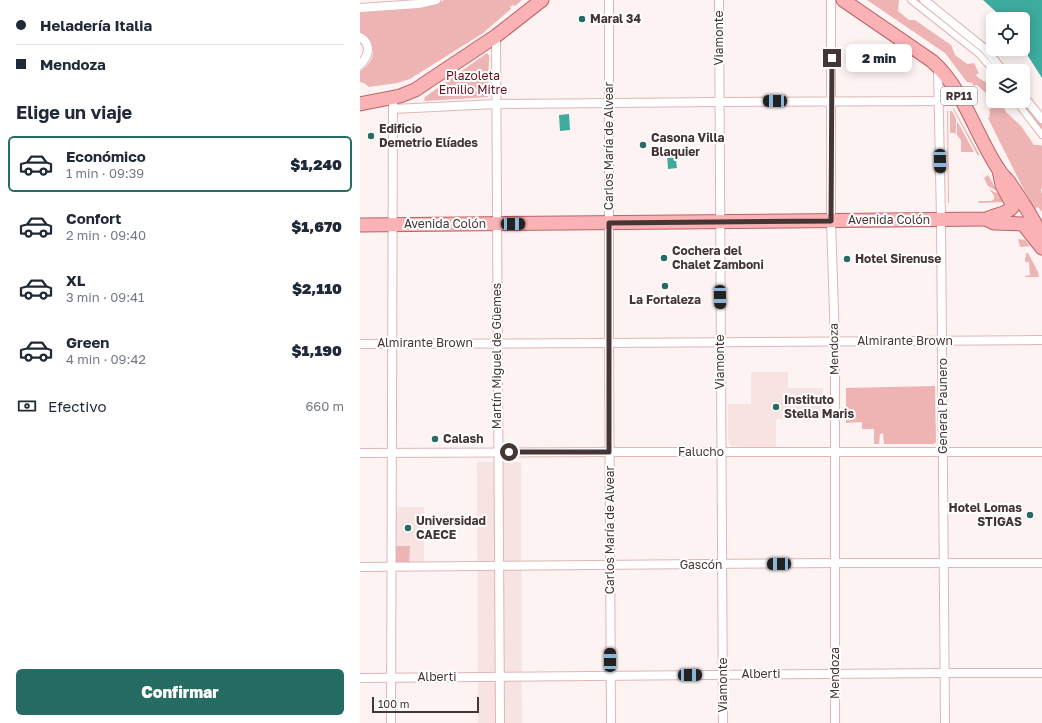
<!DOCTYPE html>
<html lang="es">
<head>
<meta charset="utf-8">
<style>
  :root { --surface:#fff; --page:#f2f2f3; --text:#1f2937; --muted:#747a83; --line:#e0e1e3; --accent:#256c63 }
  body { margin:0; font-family:"Golos Text",sans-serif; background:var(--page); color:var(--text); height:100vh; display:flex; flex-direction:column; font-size:15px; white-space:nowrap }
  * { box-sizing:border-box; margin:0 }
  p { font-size:13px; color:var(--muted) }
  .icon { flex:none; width:22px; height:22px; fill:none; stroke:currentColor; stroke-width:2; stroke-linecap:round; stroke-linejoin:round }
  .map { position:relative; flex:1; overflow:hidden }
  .side { display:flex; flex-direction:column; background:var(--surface); width:360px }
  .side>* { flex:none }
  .banner { display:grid; align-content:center; height:88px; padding:0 16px; background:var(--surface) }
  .tools { position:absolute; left:626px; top:12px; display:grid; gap:8px }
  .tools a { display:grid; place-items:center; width:44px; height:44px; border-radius:6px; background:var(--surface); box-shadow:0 2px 10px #0003; font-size:20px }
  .scale { position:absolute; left:12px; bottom:10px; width:107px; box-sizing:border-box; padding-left:4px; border:2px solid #463535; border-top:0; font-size:11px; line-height:14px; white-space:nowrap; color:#463535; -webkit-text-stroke:3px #fff; paint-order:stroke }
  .end { position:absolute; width:18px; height:18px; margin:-9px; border:5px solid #463535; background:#fff; box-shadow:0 0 0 2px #fff }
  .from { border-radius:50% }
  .bubble { position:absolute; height:28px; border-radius:6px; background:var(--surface); box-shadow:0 2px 10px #0003; font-size:13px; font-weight:800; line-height:28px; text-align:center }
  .car { position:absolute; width:12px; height:24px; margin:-12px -6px; border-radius:5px; box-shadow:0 0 3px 1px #0007; background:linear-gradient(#222 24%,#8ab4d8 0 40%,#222 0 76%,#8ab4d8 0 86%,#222 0) }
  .banner b { display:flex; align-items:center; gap:14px; height:38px; font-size:15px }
  .banner b+b { border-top:1px solid var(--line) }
  .banner i { width:10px; height:10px; background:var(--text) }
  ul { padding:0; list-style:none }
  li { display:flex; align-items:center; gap:12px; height:56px; margin:0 8px 6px; padding:0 8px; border:2px solid transparent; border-radius:6px }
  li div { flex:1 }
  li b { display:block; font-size:15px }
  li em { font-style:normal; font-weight:800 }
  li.selected { border-color:var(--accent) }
  li>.icon { width:36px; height:36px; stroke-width:1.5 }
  h2 { padding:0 16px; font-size:18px; line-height:48px }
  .pay { display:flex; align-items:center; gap:10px; height:44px; padding:0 16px; font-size:15px }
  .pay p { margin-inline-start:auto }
  .primary-button { display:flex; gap:8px; margin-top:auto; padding:8px 16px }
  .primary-button a { flex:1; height:46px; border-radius:6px; background:var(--accent); color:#fff; font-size:16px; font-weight:800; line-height:46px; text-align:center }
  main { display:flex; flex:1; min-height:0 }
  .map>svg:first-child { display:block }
  .built { fill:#f8e3e3 }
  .green { fill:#eeb3b3 }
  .water { fill:#3dab9d }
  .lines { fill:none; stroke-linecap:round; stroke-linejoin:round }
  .pedestrian-casing { stroke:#e0b6b6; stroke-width:8 }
  .minor-casing { stroke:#e0b6b6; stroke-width:10 }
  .primary-casing { stroke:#ba6568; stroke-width:15 }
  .pedestrian { stroke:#fff; stroke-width:6 }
  .minor { stroke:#fff; stroke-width:8 }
  .primary { stroke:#fbb2b5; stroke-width:13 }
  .route { stroke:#463535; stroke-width:5 }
  .poi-dot { fill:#256c63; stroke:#fff; stroke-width:1.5 }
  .labels { text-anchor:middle; stroke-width:4; stroke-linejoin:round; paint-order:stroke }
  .shield { fill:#fff; stroke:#7e7272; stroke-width:1 }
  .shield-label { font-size:11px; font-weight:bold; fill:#463535 }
  .poi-label { font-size:12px; font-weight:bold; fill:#463535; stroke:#fff; text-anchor:start }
  .street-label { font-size:12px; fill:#463535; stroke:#fff }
  .park-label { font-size:12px; fill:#700b1e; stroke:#fff }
</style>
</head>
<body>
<main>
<section class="side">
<div class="banner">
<b><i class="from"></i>Heladería Italia</b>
<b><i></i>Mendoza</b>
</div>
<h2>Elige un viaje</h2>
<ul>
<li class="selected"><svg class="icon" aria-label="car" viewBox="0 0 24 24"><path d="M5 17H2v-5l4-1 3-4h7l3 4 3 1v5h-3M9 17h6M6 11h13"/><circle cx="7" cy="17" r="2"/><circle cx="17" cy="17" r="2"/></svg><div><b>Económico</b><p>1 min · 09:39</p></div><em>$1,240</em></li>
<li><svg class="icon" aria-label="car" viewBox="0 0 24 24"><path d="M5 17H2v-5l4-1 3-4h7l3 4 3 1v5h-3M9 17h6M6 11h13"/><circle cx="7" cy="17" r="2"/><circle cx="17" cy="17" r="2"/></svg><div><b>Confort</b><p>2 min · 09:40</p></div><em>$1,670</em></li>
<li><svg class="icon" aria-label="car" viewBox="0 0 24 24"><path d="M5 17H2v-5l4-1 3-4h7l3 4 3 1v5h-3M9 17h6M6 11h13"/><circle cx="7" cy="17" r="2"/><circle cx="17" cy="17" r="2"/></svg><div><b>XL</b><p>3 min · 09:41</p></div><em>$2,110</em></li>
<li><svg class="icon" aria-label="car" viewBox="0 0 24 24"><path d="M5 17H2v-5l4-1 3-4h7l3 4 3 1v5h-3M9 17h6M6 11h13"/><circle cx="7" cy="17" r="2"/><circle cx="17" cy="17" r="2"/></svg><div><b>Green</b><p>4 min · 09:42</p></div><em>$1,190</em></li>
</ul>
<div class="pay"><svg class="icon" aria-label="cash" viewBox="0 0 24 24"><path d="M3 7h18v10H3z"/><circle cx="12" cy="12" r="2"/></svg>Efectivo<p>660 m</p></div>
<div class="primary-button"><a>Confirmar</a></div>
</section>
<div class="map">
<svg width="682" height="723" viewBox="0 0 682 723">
  <rect width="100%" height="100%" fill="#fcf3f2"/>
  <g class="built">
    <polygon points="391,372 428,372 428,388 463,388 463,418 416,419 416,447 377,447 377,446 372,446 369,443 368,436 368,404 391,404"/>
    <polygon points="117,462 161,462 162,723 118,723"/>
    <polygon points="32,507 64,507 64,565 32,564"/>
  </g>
  <g class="green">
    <path d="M84,0h78l-7,6 -2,-1 -3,2 1,2 -28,24 -73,46 -13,4 -28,4 -5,-4 -4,-1v-11c17,-11 18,-27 0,-38v-21l77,-9z"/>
    <path d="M507,0h32l-1,11 11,9h6l36,25 4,10 12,9 7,-1 5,10 -3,2c3,5 12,7 17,12v14h8l5,11 15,14 13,19h7l1,2v40l-1,3 1,4v18l-4,-5 -3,2 -11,-19 -36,-72 2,-1 -1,-2 1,-2 -1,-3 2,-2 -3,-13 -11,-10 -3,1 -2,-3 -5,-1 -22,-29z"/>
    <polygon points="556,0 560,0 621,49 641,71 637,71 619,51"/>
    <polygon points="127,53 129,55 128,97 66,101 64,100 65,97"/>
    <polygon points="660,101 663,101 682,121 682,131"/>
    <polygon points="592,107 594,109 619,154 618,156"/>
    <polygon points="588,109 589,203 588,203 587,112"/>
    <polygon points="590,111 592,111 596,119 596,135 595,133 590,133"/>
    <polygon points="597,121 614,152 601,152 601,140 597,135"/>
    <polygon points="628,175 637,191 628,186 624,178"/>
    <polygon points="629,188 634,192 638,193 643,202 619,203 618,201 631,201 634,199 634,196"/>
    <polygon points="658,239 665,240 670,246 660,247"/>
    <polygon points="666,253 668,253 678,272 679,277 665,277 665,276 670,275 669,262 665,262 665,257 666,257"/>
    <polygon points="575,386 576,442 574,444 524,444 523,433 520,434 519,444 514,444 514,429 502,429 502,422 486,423 486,388"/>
    <polygon points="35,546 50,546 49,564 32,564"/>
  </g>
  <g class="water">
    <polygon points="623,0 682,0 682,78 668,56 666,43 663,40 663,19 644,19"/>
    <polygon points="209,114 210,130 200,131 199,115"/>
    <polygon points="315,153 317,168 308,169 307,154"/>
  </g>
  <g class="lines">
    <g class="pedestrian-casing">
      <g id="pedestrian">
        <polyline points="551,0 619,54 634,71"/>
        <polyline points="656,101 682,135"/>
      </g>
    </g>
    <g class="minor-casing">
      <g id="minor">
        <polyline points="249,0 249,343 251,723"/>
        <polyline points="359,0 363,723"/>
        <polyline points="471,0 471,221 475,342 475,723"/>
        <polyline points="564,0 625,49 643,71"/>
        <polyline points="0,8 58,4 76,0"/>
        <polyline points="136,36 140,723"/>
        <path d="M0,37c12,7 9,19 0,28"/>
        <polyline points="578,67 581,220 585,723"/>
        <polyline points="663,96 682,119"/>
        <polyline points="33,109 136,104 358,102 602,101"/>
        <polyline points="0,344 249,343 682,340"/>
        <polyline points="0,453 249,452 682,452"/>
        <polyline points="0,567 476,563 682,563"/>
        <polyline points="0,678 585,673 682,673"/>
        <polyline points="31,723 33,98"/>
      </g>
    </g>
    <g class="primary-casing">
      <g id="primary">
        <path d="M483,0l89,61c31,27 44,75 67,109 2,4 7,8 10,12 11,16 25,37 33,55"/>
        <polyline points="0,104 40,96 55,90 136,36 182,0"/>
        <polyline points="628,220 634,223 663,224 682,248"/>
        <path d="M0,225l627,-6c8,-5 21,-4 26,-13l-11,-21 -3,-15"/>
      </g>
    </g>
    <use href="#pedestrian" class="pedestrian"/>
    <use href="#minor" class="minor"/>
    <use href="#primary" class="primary"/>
  </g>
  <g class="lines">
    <polyline class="route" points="149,452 249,452 249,223 471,221 472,58"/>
  </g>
  <g class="poi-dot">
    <circle cx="222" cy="19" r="4"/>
    <circle cx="11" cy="136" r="4"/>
    <circle cx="283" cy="145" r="4"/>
    <circle cx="304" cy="258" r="4"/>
    <circle cx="487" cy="259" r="4"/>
    <circle cx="305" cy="286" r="4"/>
    <circle cx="416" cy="407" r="4"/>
    <circle cx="75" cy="439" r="4"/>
    <circle cx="670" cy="515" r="4"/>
    <circle cx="48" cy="528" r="4"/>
  </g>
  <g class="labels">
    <rect class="shield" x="581" y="87" width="36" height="18" rx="3"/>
    <g class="shield-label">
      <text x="599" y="100">RP11</text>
    </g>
    <g class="poi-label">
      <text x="230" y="23">Maral 34</text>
      <text x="19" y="133">Edificio<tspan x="19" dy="14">Demetrio Elíades</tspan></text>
      <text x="291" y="142">Casona Villa<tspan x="291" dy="14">Blaquier</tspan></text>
      <text x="312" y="255">Cochera del<tspan x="312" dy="14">Chalet Zamboni</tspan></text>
      <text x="495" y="263">Hotel Sirenuse</text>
      <text x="305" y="304" text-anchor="middle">La Fortaleza</text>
      <text x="424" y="404">Instituto<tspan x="424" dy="14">Stella Maris</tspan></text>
      <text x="83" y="443">Calash</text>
      <text x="662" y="512" text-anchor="end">Hotel Lomas<tspan x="662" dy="14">STIGAS</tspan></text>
      <text x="56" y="525">Universidad<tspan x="56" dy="14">CAECE</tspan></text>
    </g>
    <g class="street-label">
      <text transform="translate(359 38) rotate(-90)" y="4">Viamonte</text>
      <text transform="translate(249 146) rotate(-90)" y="4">Carlos María de Alvear</text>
      <text x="529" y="224">Avenida Colón</text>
      <text x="85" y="228">Avenida Colón</text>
      <text x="545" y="345">Almirante Brown</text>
      <text x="65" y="347">Almirante Brown</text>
      <text transform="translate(474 349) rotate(-91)" y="4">Mendoza</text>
      <text transform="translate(137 356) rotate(-90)" y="4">Martín Miguel de Güemes</text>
      <text transform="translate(360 362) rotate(-90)" y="4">Viamonte</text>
      <text transform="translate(583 406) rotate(-90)" y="4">General Paunero</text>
      <text x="341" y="456">Falucho</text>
      <text transform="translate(250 530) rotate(-90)" y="4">Carlos María de Alvear</text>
      <text x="341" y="569">Gascón</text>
      <text transform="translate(475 673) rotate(-90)" y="4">Mendoza</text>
      <text x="401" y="678">Alberti</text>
      <text x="77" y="681">Alberti</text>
      <text transform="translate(363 685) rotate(-90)" y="4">Viamonte</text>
    </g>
    <g class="park-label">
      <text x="113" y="80">Plazoleta<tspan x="113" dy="14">Emilio Mitre</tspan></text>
    </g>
  </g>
</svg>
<div class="tools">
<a><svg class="icon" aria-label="locate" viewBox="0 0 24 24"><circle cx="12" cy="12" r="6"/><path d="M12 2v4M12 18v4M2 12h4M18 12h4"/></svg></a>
<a><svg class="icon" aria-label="layers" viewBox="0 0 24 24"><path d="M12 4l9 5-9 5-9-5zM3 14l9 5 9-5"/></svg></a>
</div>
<div class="scale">100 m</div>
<i class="end from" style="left:149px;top:452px"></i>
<i class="end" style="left:472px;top:58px"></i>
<div class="bubble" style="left:486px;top:44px;width:66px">2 min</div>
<i class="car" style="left:415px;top:101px;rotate:270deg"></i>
<i class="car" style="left:580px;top:161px;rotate:179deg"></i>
<i class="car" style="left:153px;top:224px;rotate:90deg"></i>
<i class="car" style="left:360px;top:297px;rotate:179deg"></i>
<i class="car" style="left:419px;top:564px;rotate:269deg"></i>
<i class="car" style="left:250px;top:660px;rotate:0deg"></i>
<i class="car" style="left:330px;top:675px;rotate:89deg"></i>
</div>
</main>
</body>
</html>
